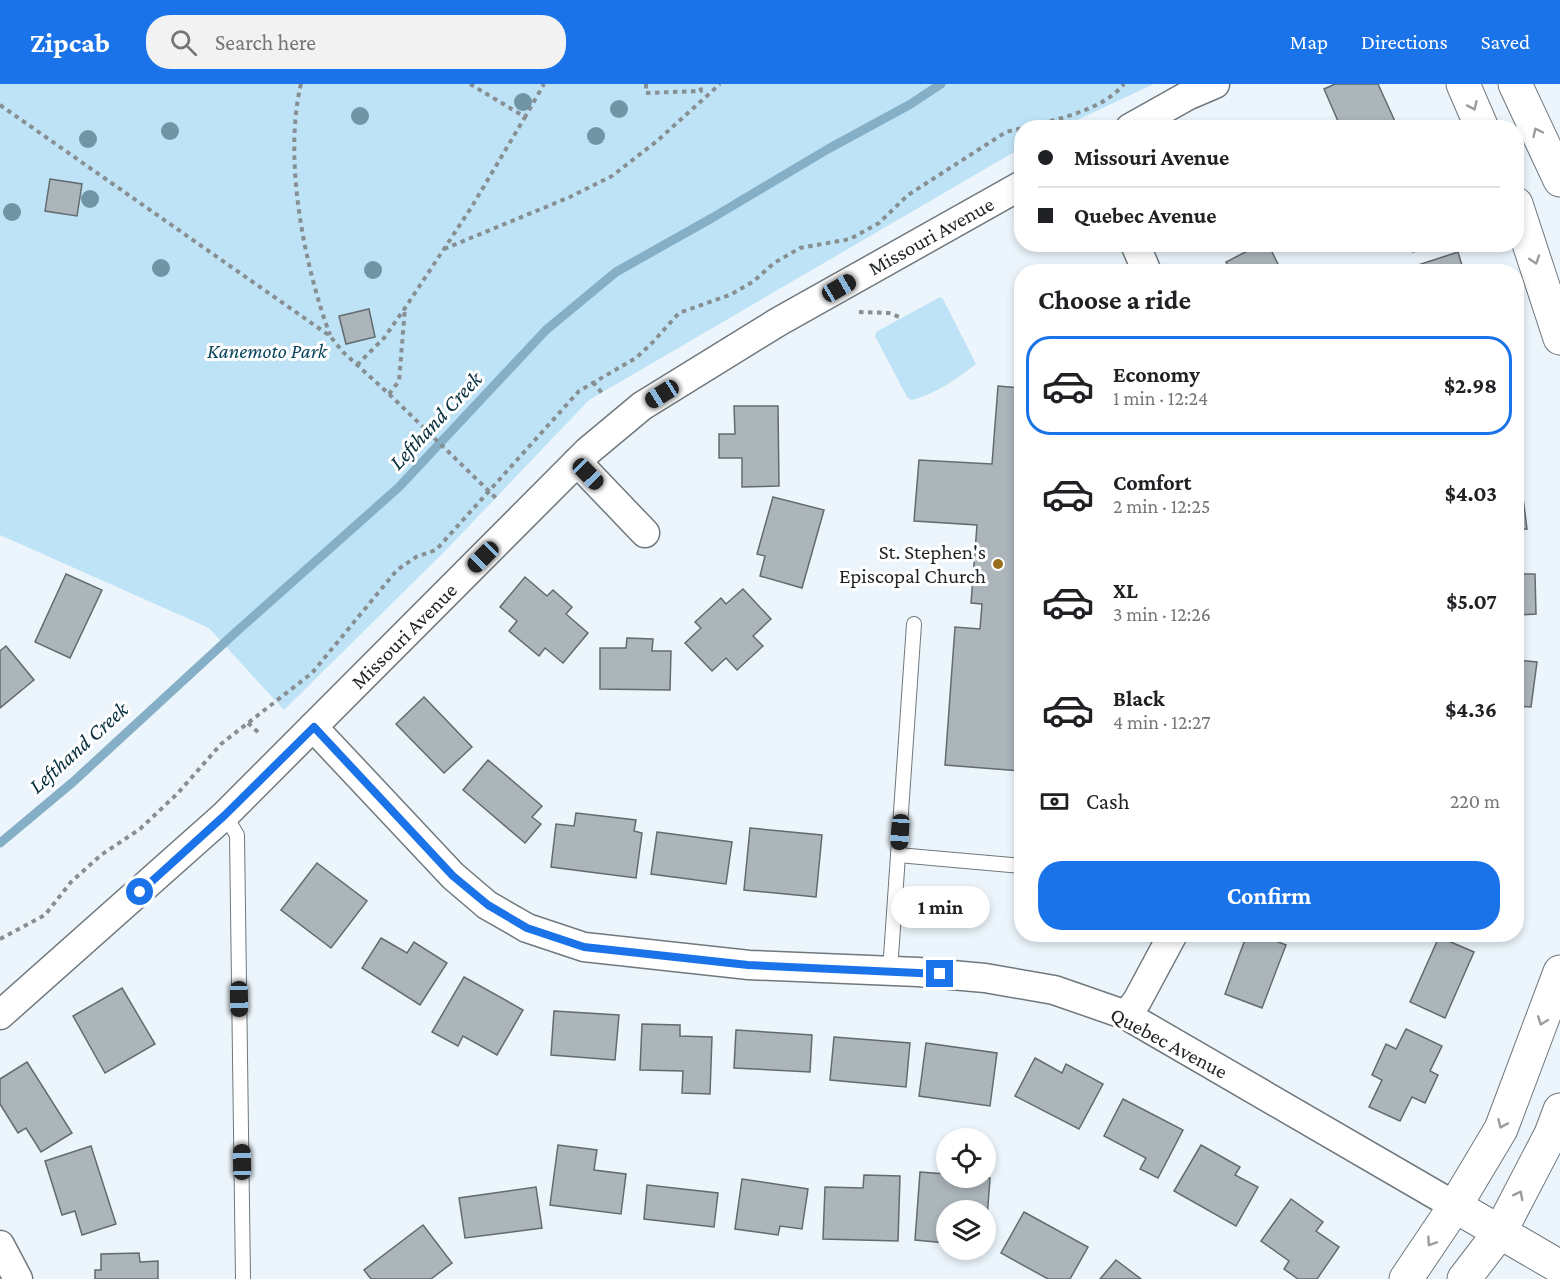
<!DOCTYPE html>
<html lang="en">
<head>
<meta charset="utf-8">
<style>
  :root { --surface:#fff; --page:#f2f2f2; --text:#202124; --muted:#757577; --line:#e0e0e0; --accent:#1a73e8 }
  body { margin:0; font-family:"Crimson Pro",serif; background:var(--page); color:var(--text); height:100vh; display:flex; flex-direction:column; font-size:22px; white-space:nowrap }
  * { box-sizing:border-box; margin:0 }
  p { font-size:20px; color:var(--muted) }
  .icon { flex:none; width:33px; height:33px; fill:none; stroke:currentColor; stroke-width:2; stroke-linecap:round; stroke-linejoin:round }
  .map { position:relative; flex:1; overflow:hidden }
  .details { position:absolute; left:1014px; top:180px; width:510px; height:678px; display:flex; flex-direction:column; background:var(--surface); border-radius:24px; box-shadow:0 3px 9px #0003 }
  .details>* { flex:none }
  .banner { position:absolute; left:1014px; top:36px; width:510px; height:132px; border-radius:24px; box-shadow:0 3px 9px #0003; display:grid; align-content:center; height:132px; padding:0 24px; background:var(--surface) }
  .fabs { position:absolute; left:936px; top:1044px; display:grid; gap:12px }
  .fabs a { display:grid; place-items:center; width:60px; height:60px; border-radius:50%; background:var(--surface); box-shadow:0 3px 9px #0003; font-size:30px }
  .end { position:absolute; width:27px; height:27px; margin:-14px; border:8px solid #1a73e8; background:#fff; box-shadow:0 0 0 3px #fff }
  .from { border-radius:50% }
  .bubble { position:absolute; height:42px; border-radius:21px; background:var(--surface); box-shadow:0 3px 9px #0003; font-size:20px; font-weight:700; line-height:42px; text-align:center }
  .car { position:absolute; width:18px; height:36px; margin:-18px -9px; border-radius:8px; box-shadow:0 0 4px 2px #0007; background:linear-gradient(#222 24%,#8ab4d8 0 40%,#222 0 76%,#8ab4d8 0 86%,#222 0) }
  .banner b { display:flex; align-items:center; gap:21px; height:57px; font-size:22px }
  .banner b+b { border-top:2px solid var(--line) }
  .banner i { width:15px; height:15px; background:var(--text) }
  ul { padding:0; list-style:none }
  li { display:flex; align-items:center; gap:18px; height:99px; margin:0 12px 9px; padding:0 12px; border:3px solid transparent; border-radius:24px }
  li div { flex:1 }
  li b { display:block; font-size:22px }
  li em { font-style:normal; font-weight:700 }
  li.selected { border-color:var(--accent) }
  li>.icon { width:54px; height:54px; stroke-width:1.5 }
  h2 { padding:0 24px; font-size:27px; line-height:72px }
  .pay { display:flex; align-items:center; gap:15px; height:66px; padding:0 24px; font-size:22px }
  .pay p { margin-inline-start:auto }
  .cta { display:flex; gap:12px; margin-top:auto; padding:12px 24px }
  .cta a { flex:1; height:69px; border-radius:24px; background:var(--accent); color:#fff; font-size:24px; font-weight:700; line-height:69px; text-align:center }
  header { display:flex; align-items:center; gap:36px; box-sizing:border-box; height:84px; padding:0 30px; background:var(--accent); color:#fff }
  header strong { font-size:28px }
  nav { display:flex; gap:33px; margin-inline-start:auto; font-size:21px }
  .search { width:420px; height:54px; background:var(--page); display:flex; align-items:center; gap:15px; box-sizing:border-box; padding:0 21px; border-radius:24px; color:var(--muted); font-size:22px }
  .map>svg:first-child { display:block }
  .green { fill:#bfe3f6 }
  .lines { fill:none; stroke-linecap:round; stroke-linejoin:round }
  .stream { stroke:#85afc6; stroke-width:9 }
  .building { fill:#abb5ba; stroke:#626b70; stroke-width:1.5 }
  .lane-casing { stroke:#6f787d; stroke-width:16 }
  .street-casing { stroke:#6f787d; stroke-width:31 }
  .secondary-casing { stroke:#6f787d; stroke-width:35 }
  .path { stroke:#888f93; stroke-width:4; stroke-dasharray:4.5 4.5; stroke-linecap:butt }
  .lane { stroke:#fff; stroke-width:14 }
  .street { stroke:#fff; stroke-width:28 }
  .secondary { stroke:#fff; stroke-width:33 }
  .tree { fill:#7095a5 }
  .oneway { stroke:#9a9c9d }
  .route { stroke:#1a73e8; stroke-width:8 }
  .poi-dot { fill:#98701c; stroke:#fff; stroke-width:2 }
  .labels { text-anchor:middle; stroke-width:6; stroke-linejoin:round; paint-order:stroke }
  .street-label { font-size:21px; fill:#1f2325; stroke:#fff }
  .park-label { font-size:21px; font-style:italic; fill:#0c465e; stroke:#fff }
  .poi-label { font-size:21px; fill:#1f2325; stroke:#fff; text-anchor:end }
  .water-label { font-size:22px; font-style:italic; fill:#062e3e; stroke:#fff }
</style>
</head>
<body>
<header>
<strong>Zipcab</strong>
<div class="search"><svg class="icon" aria-label="search" viewBox="0 0 24 24"><circle cx="10" cy="10" r="6"/><path d="M15 15l6 6"/></svg>Search here</div>
<nav><a>Map</a><a>Directions</a><a>Saved</a></nav>
</header>
<div class="map">
<svg width="1560" height="1195" viewBox="0 0 1560 1195">
  <rect width="100%" height="100%" fill="#ebf5fb"/>
  <g class="green">
    <polygon points="0,0 1154,0 1062,43 1022,44 1021,64 589,316 448,464 284,626 209,544 0,451"/>
    <path d="M940,213l3,2 33,65c-18,14 -42,31 -65,36l-4,-3 -32,-61 1,-4z"/>
  </g>
  <g class="lines">
    <polyline class="stream" points="0,759 73,698 236,548 399,403 546,246 616,188 712,134 828,65 909,21 941,0"/>
  </g>
  <g class="building">
    <polygon points="1335,0 1378,0 1398,44 1341,44 1324,5"/>
    <polygon points="50,95 82,100 77,132 45,127"/>
    <polygon points="1261,160 1268,160 1282,188 1231,188 1226,178"/>
    <polygon points="1410,160 1434,160 1413,168"/>
    <polygon points="1458,168 1464,188 1420,188 1418,181"/>
    <polygon points="369,225 375,253 346,260 339,232"/>
    <polygon points="998,302 1022,304 1022,687 945,681 955,543 980,545 982,520 971,519 977,441 914,437 919,376 992,380"/>
    <polygon points="734,322 778,322 779,402 742,403 742,374 719,374 719,350 735,350"/>
    <polygon points="1517,366 1527,445 1516,446 1516,366"/>
    <polygon points="773,413 824,426 802,504 760,492 765,472 757,470"/>
    <polygon points="1516,475 1521,475 1521,490 1535,490 1536,530 1518,531 1519,546 1516,546"/>
    <polygon points="66,490 102,506 70,574 35,558"/>
    <polygon points="525,493 547,512 553,506 572,523 566,530 588,549 563,579 545,564 539,572 509,547 517,537 500,523"/>
    <polygon points="743,505 771,535 753,552 763,562 737,586 726,574 712,587 685,559 701,544 695,538 721,514 726,520"/>
    <polygon points="627,554 653,555 652,567 671,567 670,606 600,605 600,564 626,564"/>
    <polygon points="6,562 34,596 0,624 0,567"/>
    <polygon points="1516,576 1537,578 1531,623 1516,622"/>
    <polygon points="424,613 472,663 444,689 396,640"/>
    <polygon points="488,676 542,722 532,733 541,740 525,759 463,706"/>
    <polygon points="576,729 636,736 634,747 642,749 636,794 551,783 556,740 574,742"/>
    <polygon points="750,744 822,751 816,813 744,806"/>
    <polygon points="657,748 732,758 726,800 651,790"/>
    <polygon points="317,779 367,817 331,864 281,826"/>
    <polygon points="1247,850 1258,850 1286,861 1262,924 1225,910"/>
    <polygon points="1439,853 1474,868 1445,934 1410,918"/>
    <polygon points="381,854 407,869 414,858 447,879 420,921 362,884"/>
    <polygon points="464,893 523,926 497,971 463,952 458,962 432,948"/>
    <polygon points="122,904 155,960 105,989 73,932"/>
    <polygon points="554,927 619,931 615,976 551,971"/>
    <polygon points="642,940 680,941 680,952 712,953 710,1010 682,1009 683,987 640,986"/>
    <polygon points="1406,945 1442,962 1430,987 1438,991 1425,1019 1412,1013 1400,1037 1369,1023 1382,996 1372,991 1386,960 1396,965"/>
    <polygon points="736,946 812,951 810,988 734,984"/>
    <polygon points="834,953 910,959 906,1003 830,996"/>
    <polygon points="926,959 997,969 990,1022 919,1012"/>
    <polygon points="1035,974 1062,989 1066,980 1103,1000 1079,1045 1015,1012"/>
    <polygon points="27,978 72,1049 41,1068 26,1044 18,1049 0,1020 0,995"/>
    <polygon points="1123,1015 1183,1046 1158,1094 1140,1085 1146,1074 1104,1052"/>
    <polygon points="558,1061 597,1066 594,1086 626,1090 621,1130 550,1121"/>
    <polygon points="1201,1061 1240,1083 1235,1091 1258,1103 1236,1142 1174,1107"/>
    <polygon points="91,1062 116,1140 82,1151 75,1127 62,1131 45,1077"/>
    <polygon points="920,1088 946,1090 946,1094 990,1094 986,1149 986,1126 946,1126 946,1159 915,1156"/>
    <polygon points="864,1091 900,1092 898,1157 823,1155 825,1103 863,1104"/>
    <polygon points="742,1095 808,1105 802,1145 780,1142 778,1151 735,1145"/>
    <polygon points="647,1101 718,1109 714,1143 644,1135"/>
    <polygon points="536,1103 542,1144 465,1154 459,1114"/>
    <polygon points="1291,1115 1323,1138 1316,1147 1339,1163 1317,1195 1298,1195 1284,1185 1289,1177 1261,1157"/>
    <polygon points="1024,1128 1088,1163 1070,1195 1048,1195 1001,1169"/>
    <polygon points="423,1141 452,1179 431,1195 371,1195 364,1186"/>
    <polygon points="139,1169 140,1178 158,1177 158,1195 95,1195 95,1186 101,1186 101,1170"/>
    <polygon points="1116,1176 1141,1195 1100,1195"/>
  </g>
  <g class="lines">
    <g class="lane-casing">
      <g id="lane">
        <polyline points="225,731 237,751 243,1195"/>
        <polyline points="898,771 1022,782"/>
        <polyline points="890,887 914,540"/>
      </g>
    </g>
    <g class="street-casing">
      <g id="street">
        <polyline points="1130,44 1187,12 1215,0"/>
        <polyline points="1135,160 1147,188"/>
        <polyline points="577,378 645,449"/>
        <polyline points="313,643 453,792 487,821 527,844 584,863 749,881 918,888 985,894 1054,906 1126,931 1455,1122"/>
        <polyline points="0,931 225,731 588,367 642,322 778,238 1022,101"/>
        <polyline points="1126,931 1137,917 1173,850"/>
        <polyline points="0,1161 18,1195"/>
      </g>
    </g>
    <g class="secondary-casing">
      <g id="secondary">
        <polyline points="1463,0 1482,44"/>
        <polyline points="1515,0 1560,96"/>
        <polyline points="1516,120 1560,254"/>
        <polyline points="1455,1122 1560,1183"/>
        <polyline points="1406,1195 1455,1122 1501,1045 1560,888"/>
        <polyline points="1464,1195 1500,1148 1551,1050 1560,1026"/>
      </g>
    </g>
    <g class="path">
      <path d="M301,0c-18,74 3,181 29,251"/>
      <polyline points="470,0 525,33 544,0"/>
      <polyline points="646,0 646,9 701,7 700,0"/>
      <polyline points="0,21 330,252 343,268 389,310 498,416"/>
      <path d="M1024,44c33,-9 78,-17 100,-44"/>
      <polyline points="444,165 570,113 612,92 657,57 720,0"/>
      <polyline points="859,228 889,229 902,234"/>
      <polyline points="357,281 384,254 405,224 471,124 525,33"/>
      <polyline points="593,298 602,309"/>
      <polyline points="389,310 399,297 405,224"/>
      <polyline points="248,639 260,650"/>
      <polyline points="0,855 45,831 71,798 101,771 140,745 178,709 221,660 312,589 397,486 416,473 436,466 579,307 636,274 652,259 679,229 732,210 754,197 774,179 800,164 850,155 879,139 908,111 1006,48 1022,44"/>
    </g>
    <use href="#lane" class="lane"/>
    <use href="#street" class="street"/>
    <use href="#secondary" class="secondary"/>
  </g>
  <g class="tree">
    <circle cx="523" cy="18" r="9"/>
    <circle cx="619" cy="25" r="9"/>
    <circle cx="360" cy="32" r="9"/>
    <circle cx="170" cy="47" r="9"/>
    <circle cx="596" cy="52" r="9"/>
    <circle cx="88" cy="55" r="9"/>
    <circle cx="90" cy="115" r="9"/>
    <circle cx="12" cy="128" r="9"/>
    <circle cx="161" cy="184" r="9"/>
    <circle cx="373" cy="186" r="9"/>
  </g>
  <defs><path id="oneway-chevron" d="M-2-3.5L2.5 0L-2 3.5" fill="none" stroke-width="1.6" stroke-linecap="round" stroke-linejoin="round" transform="scale(1.5)"/></defs>
  <g class="oneway">
    <use href="#oneway-chevron" transform="translate(1473 22) rotate(66)"/>
    <use href="#oneway-chevron" transform="translate(1537 48) rotate(-115)"/>
    <use href="#oneway-chevron" transform="translate(1535 176) rotate(72)"/>
    <use href="#oneway-chevron" transform="translate(1542 937) rotate(111)"/>
    <use href="#oneway-chevron" transform="translate(1502 1040) rotate(114)"/>
    <use href="#oneway-chevron" transform="translate(1519 1111) rotate(-63)"/>
    <use href="#oneway-chevron" transform="translate(1431 1158) rotate(124)"/>
  </g>
  <g class="lines">
    <polyline class="route" points="140,808 225,731 314,643 453,792 488,821 527,844 584,863 748,881 940,890"/>
  </g>
  <circle class="poi-dot" cx="998" cy="480" r="6"/>
  <g class="labels">
    <g class="street-label">
      <text transform="translate(931 152) rotate(-29)" y="7">Missouri Avenue</text>
      <text transform="translate(404 552) rotate(-45)" y="7">Missouri Avenue</text>
      <text transform="translate(1169 959) rotate(28)" y="7">Quebec Avenue</text>
    </g>
    <g class="park-label">
      <text x="267" y="274">Kanemoto Park</text>
    </g>
    <g class="poi-label">
      <text x="986" y="475">St. Stephen's<tspan x="986" dy="24">Episcopal Church</tspan></text>
    </g>
    <g class="water-label">
      <text transform="translate(435 336) rotate(-47)" y="8">Lefthand Creek</text>
      <text transform="translate(78 663) rotate(-42)" y="8">Lefthand Creek</text>
    </g>
  </g>
</svg>
<div class="fabs">
<a><svg class="icon" aria-label="locate" viewBox="0 0 24 24"><circle cx="12" cy="12" r="6"/><path d="M12 2v4M12 18v4M2 12h4M18 12h4"/></svg></a>
<a><svg class="icon" aria-label="layers" viewBox="0 0 24 24"><path d="M12 4l9 5-9 5-9-5zM3 14l9 5 9-5"/></svg></a>
</div>
<i class="end from" style="left:140px;top:808px"></i>
<i class="end" style="left:940px;top:890px"></i>
<div class="bubble" style="left:891px;top:802px;width:99px">1 min</div>
<i class="car" style="left:839px;top:204px;rotate:60deg"></i>
<i class="car" style="left:662px;top:310px;rotate:238deg"></i>
<i class="car" style="left:588px;top:390px;rotate:136deg"></i>
<i class="car" style="left:483px;top:473px;rotate:225deg"></i>
<i class="car" style="left:900px;top:748px;rotate:184deg"></i>
<i class="car" style="left:239px;top:915px;rotate:179deg"></i>
<i class="car" style="left:242px;top:1078px;rotate:359deg"></i>
<div class="banner">
<b><i class="from"></i>Missouri Avenue</b>
<b><i></i>Quebec Avenue</b>
</div>
<section class="details">
<h2>Choose a ride</h2>
<ul>
<li class="selected"><svg class="icon" aria-label="car" viewBox="0 0 24 24"><path d="M5 17H2v-5l4-1 3-4h7l3 4 3 1v5h-3M9 17h6M6 11h13"/><circle cx="7" cy="17" r="2"/><circle cx="17" cy="17" r="2"/></svg><div><b>Economy</b><p>1 min · 12:24</p></div><em>$2.98</em></li>
<li><svg class="icon" aria-label="car" viewBox="0 0 24 24"><path d="M5 17H2v-5l4-1 3-4h7l3 4 3 1v5h-3M9 17h6M6 11h13"/><circle cx="7" cy="17" r="2"/><circle cx="17" cy="17" r="2"/></svg><div><b>Comfort</b><p>2 min · 12:25</p></div><em>$4.03</em></li>
<li><svg class="icon" aria-label="car" viewBox="0 0 24 24"><path d="M5 17H2v-5l4-1 3-4h7l3 4 3 1v5h-3M9 17h6M6 11h13"/><circle cx="7" cy="17" r="2"/><circle cx="17" cy="17" r="2"/></svg><div><b>XL</b><p>3 min · 12:26</p></div><em>$5.07</em></li>
<li><svg class="icon" aria-label="car" viewBox="0 0 24 24"><path d="M5 17H2v-5l4-1 3-4h7l3 4 3 1v5h-3M9 17h6M6 11h13"/><circle cx="7" cy="17" r="2"/><circle cx="17" cy="17" r="2"/></svg><div><b>Black</b><p>4 min · 12:27</p></div><em>$4.36</em></li>
</ul>
<div class="pay"><svg class="icon" aria-label="cash" viewBox="0 0 24 24"><path d="M3 7h18v10H3z"/><circle cx="12" cy="12" r="2"/></svg>Cash<p>220 m</p></div>
<div class="cta"><a>Confirm</a></div>
</section>
</div>
</body>
</html>
